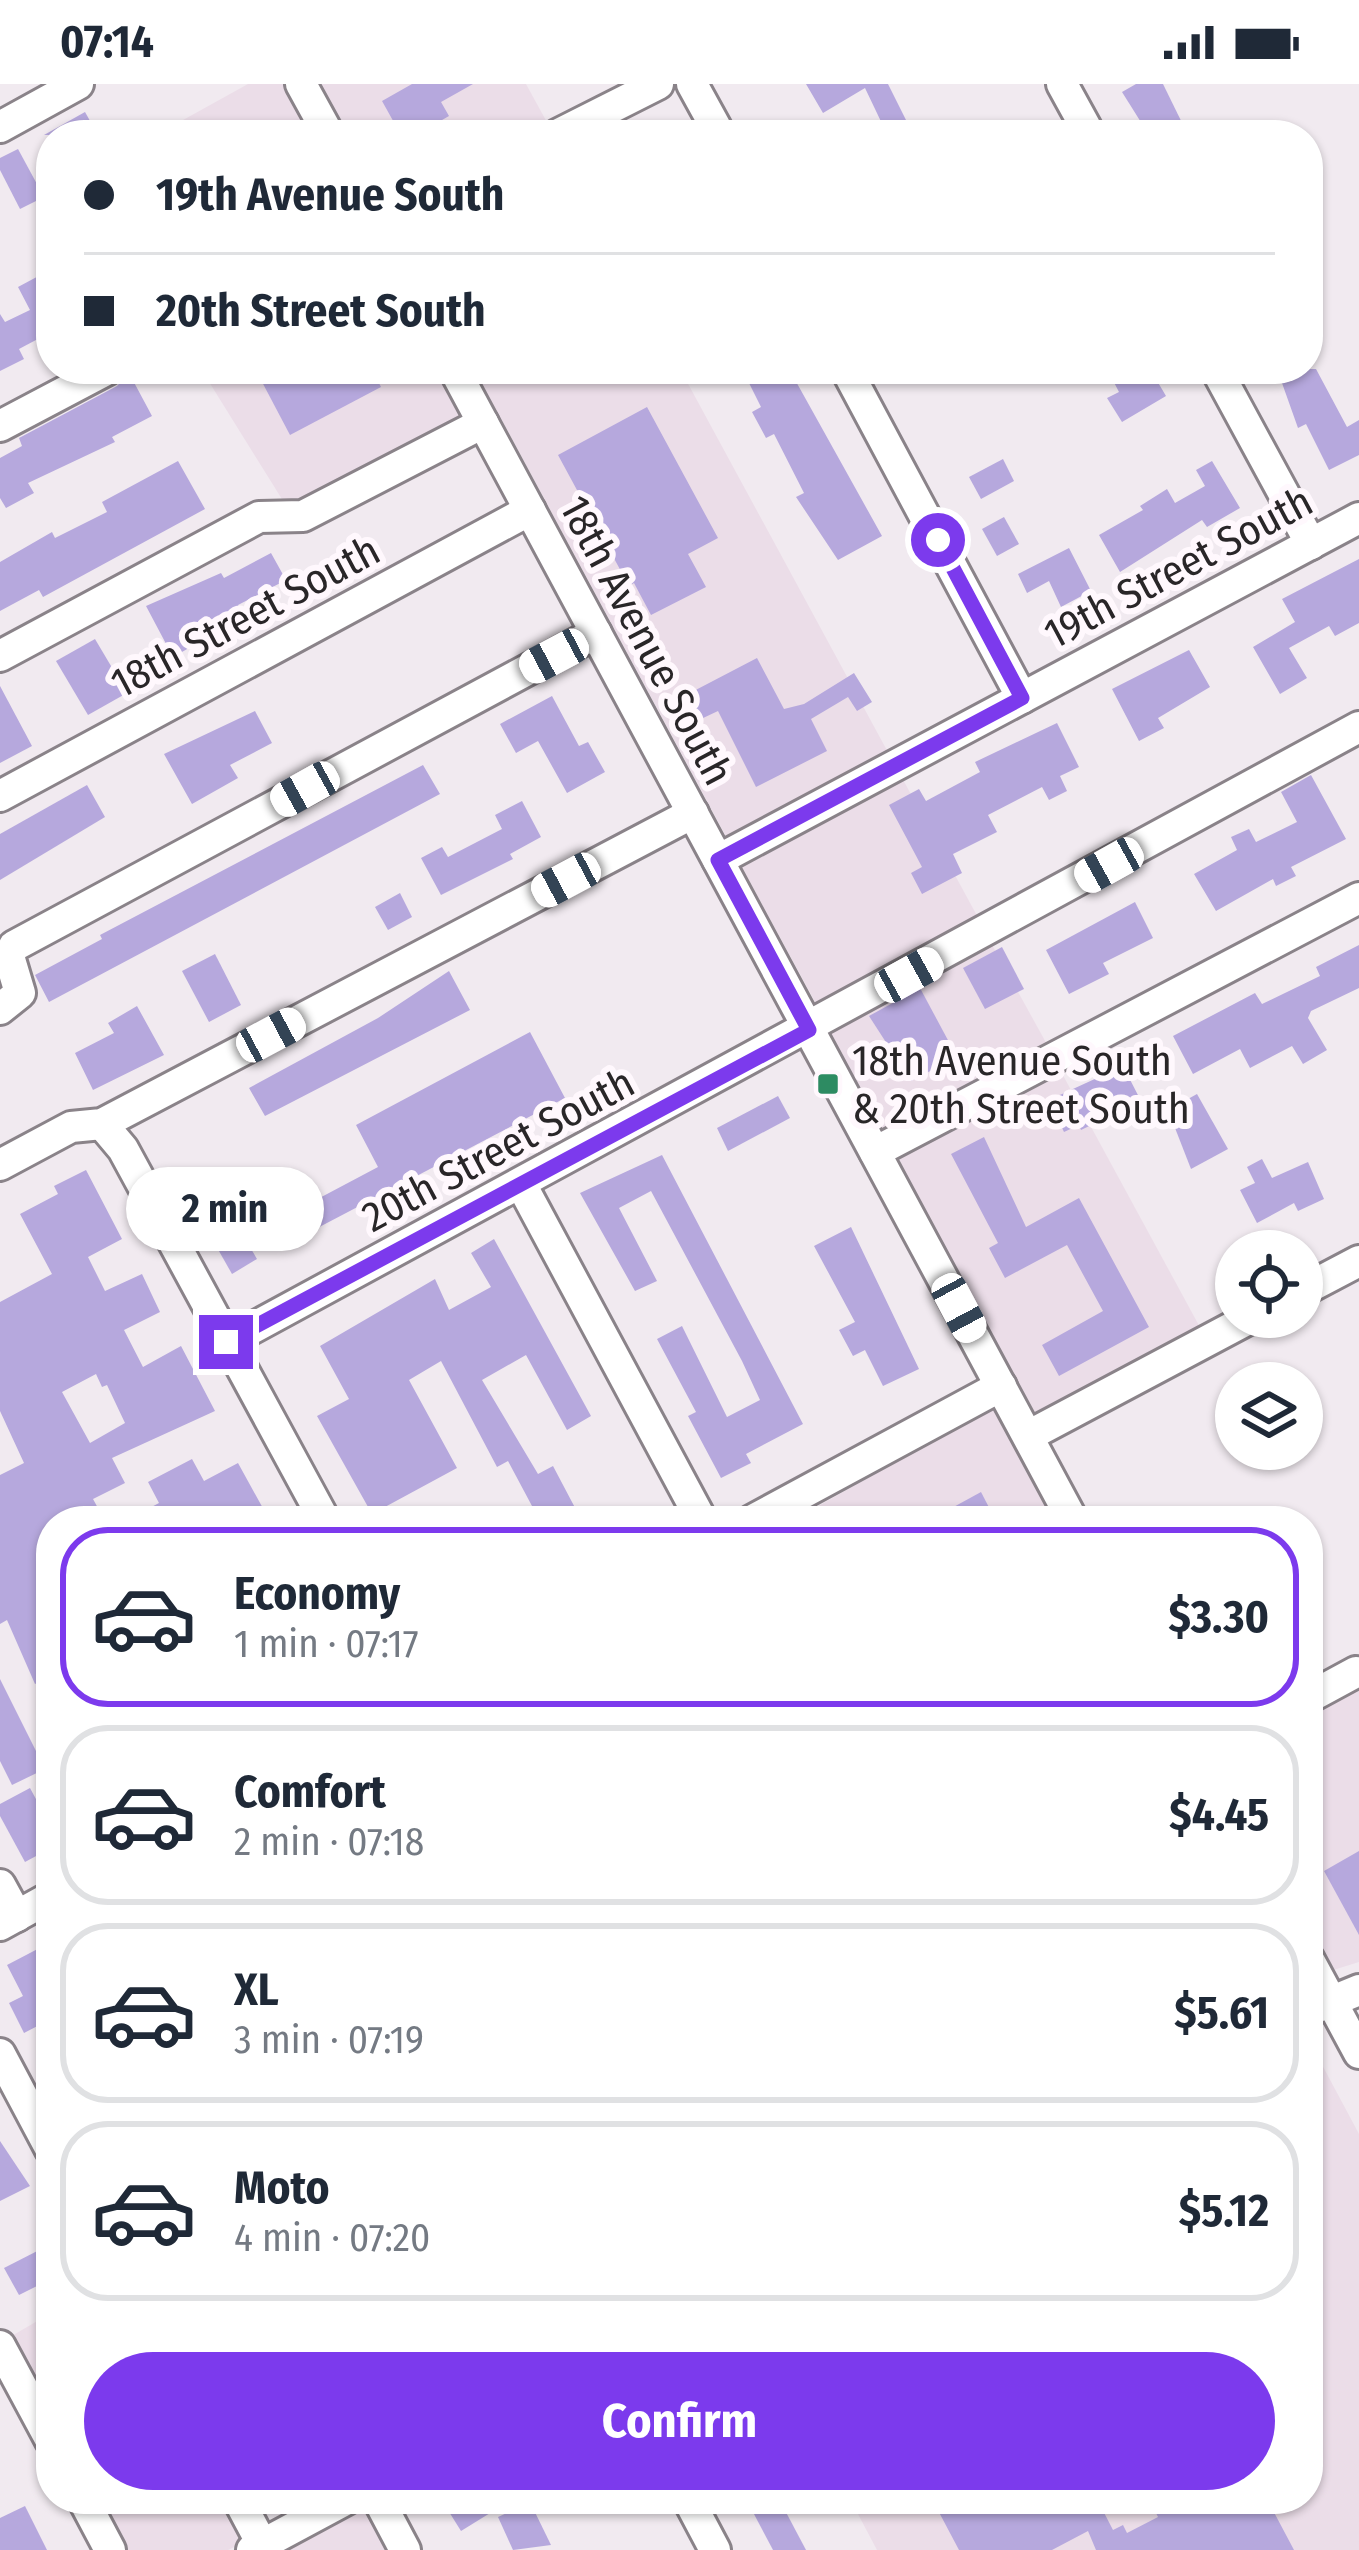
<!DOCTYPE html>
<html lang="en">
<head>
<meta charset="utf-8">
<style>
  :root { --surface:#fff; --page:#f6f6f7; --text:#1f2937; --muted:#747a83; --line:#e0e1e3; --accent:#7c3aed }
  body { margin:0; font-family:"Fira Sans Condensed",sans-serif; background:var(--page); color:var(--text); height:100vh; display:flex; flex-direction:column; font-size:45px; white-space:nowrap }
  * { box-sizing:border-box; margin:0 }
  p { font-size:39px; color:var(--muted) }
  .icon { flex:none; width:66px; height:66px; fill:none; stroke:currentColor; stroke-width:2; stroke-linecap:round; stroke-linejoin:round }
  .map { position:relative; flex:1; overflow:hidden }
  .side { position:absolute; left:36px; top:1422px; width:1287px; height:1008px; display:flex; flex-direction:column; background:var(--surface); border-radius:48px; box-shadow:0 3px 9px #0004 }
  .side>* { flex:none }
  .banner { position:absolute; left:36px; top:36px; width:1287px; height:264px; border-radius:48px; box-shadow:0 3px 9px #0004; display:grid; align-content:center; height:264px; padding:0 48px; background:var(--surface) }
  .controls { position:absolute; left:1215px; top:1146px; display:grid; gap:24px }
  .controls a { display:grid; place-items:center; width:108px; height:108px; border-radius:50%; background:var(--surface); box-shadow:0 3px 9px #0004; font-size:60px }
  .end { position:absolute; width:54px; height:54px; margin:-27px; border:15px solid #7c3aed; background:#fff; box-shadow:0 0 0 6px #fff }
  .from { border-radius:50% }
  .bubble { position:absolute; height:84px; border-radius:42px; background:var(--surface); box-shadow:0 3px 9px #0004; font-size:39px; font-weight:700; line-height:84px; text-align:center }
  .car { position:absolute; width:36px; height:72px; margin:-36px -18px; border-radius:15px; box-shadow:0 0 9px 3px #0007; background:linear-gradient(#fff 24%,#345 0 40%,#fff 0 76%,#345 0 86%,#fff 0) }
  .banner b { display:flex; align-items:center; gap:42px; height:114px; font-size:45px }
  .banner b+b { border-top:3px solid var(--line) }
  .banner i { width:30px; height:30px; background:var(--text) }
  ul { padding:21px 0 0; list-style:none }
  li { display:flex; align-items:center; gap:36px; height:180px; margin:0 24px 18px; padding:0 24px; border:6px solid var(--line); border-radius:48px }
  li div { flex:1 }
  li b { display:block; font-size:45px }
  li em { font-style:normal; font-weight:700 }
  li.active { border-color:var(--accent) }
  li>.icon { width:108px; height:108px; stroke-width:1.5 }
  .primary-button { display:flex; gap:24px; margin-top:auto; padding:24px 48px }
  .primary-button a { flex:1; height:138px; border-radius:72px; background:var(--accent); color:#fff; font-size:48px; font-weight:700; line-height:138px; text-align:center }
  .status { display:flex; justify-content:space-between; align-items:center; height:84px; padding:0 60px; background:var(--surface); direction:ltr }
  .status svg { height:33px; fill:currentColor }
  .map>svg:first-child { display:block }
  .built { fill:#ebdde8 }
  .building { fill:#b6a8dd; fill-rule:evenodd }
  .lines { fill:none; stroke-linecap:round; stroke-linejoin:round }
  .minor-casing { stroke:#8a8389; stroke-width:36 }
  .minor { stroke:#fff; stroke-width:30 }
  .route { stroke:#7c3aed; stroke-width:15 }
  .poi-dot { fill:#2d8b62; stroke:#fff8fd; stroke-width:4.5 }
  .labels { text-anchor:middle; stroke-width:12; stroke-linejoin:round; paint-order:stroke }
  .street-label { font-size:42px; fill:#292628; stroke:#fff8fd }
  .poi-label { font-size:42px; fill:#292628; stroke:#fff8fd; text-anchor:start }
</style>
</head>
<body>
<div class="status"><b>07:14</b><svg viewBox="0 0 49 12"><path d="M0 12V9h3v3zM5 12V6h3v6zM10 12V3h3v9zM15 12V0h3v12zM26 1h20v11H26zM47 4h2v5h-2z"/></svg></div>
<div class="map">
<svg width="1359" height="2466" viewBox="0 0 1359 2466">
  <rect width="100%" height="100%" fill="#f1eaf0"/>
  <g class="built">
    <polygon points="248,0 286,0 314,51 156,51"/>
    <polygon points="316,0 526,0 549,42 532,51 344,51"/>
    <polygon points="201,285 439,285 466,335 300,420 285,420"/>
    <polygon points="469,285 680,285 890,672 729,758 498,329 493,330"/>
    <polygon points="901,692 981,839 820,927 739,778"/>
    <polygon points="991,859 1049,964 885,1050 830,948"/>
    <polygon points="1059,984 1202,1247 1034,1336 896,1070"/>
    <polygon points="996,1321 1059,1437 792,1437"/>
    <polygon points="1359,1600 1359,1878 1330,1887 1308,1846 1308,1627"/>
    <polygon points="1320,1977 1359,2050 1359,2466 877,2466 850,2415 1308,2415 1308,1979"/>
    <polygon points="51,2229 51,2329 10,2253"/>
    <polygon points="97,2415 223,2415 246,2457 228,2466 125,2466"/>
    <polygon points="365,2418 390,2466 276,2466"/>
  </g>
  <g class="building">
    <polygon points="412,0 473,0 441,18 449,32 416,51 401,51 382,17"/>
    <polygon points="806,0 888,0 907,38 886,48 865,4 823,29"/>
    <polygon points="1136,0 1163,0 1188,51 1149,51 1122,8"/>
    <polygon points="85,28 98,51 44,51"/>
    <polygon points="18,65 44,113 20,125 0,86 0,74"/>
    <polygon points="46,188 51,248 19,265 24,275 0,287 0,230 5,238 30,226 18,203"/>
    <polygon points="281,285 372,285 381,303 290,351 261,296"/>
    <polygon points="742,285 789,285 882,452 838,476 796,413 804,409 774,350 766,354 752,328 761,323"/>
    <polygon points="1107,285 1150,285 1166,312 1122,338 1107,314 1119,308"/>
    <polygon points="1277,285 1316,285 1347,343 1359,336 1359,371 1329,386 1306,340 1298,344"/>
    <polygon points="129,289 152,332 112,353 115,358 28,399 34,409 6,424 0,414 0,374 22,362 19,354 117,302"/>
    <polygon points="647,323 718,454 688,470 706,503 651,531 634,499 629,502 558,371"/>
    <polygon points="1003,375 1014,397 981,415 969,393"/>
    <polygon points="178,377 205,425 43,513 39,506 0,527 0,478 52,448 55,454 107,428 102,418"/>
    <polygon points="1212,377 1240,424 1207,443 1202,436 1120,488 1099,451 1143,426 1140,422 1167,405 1175,419 1205,402 1196,386"/>
    <polygon points="1004,433 1019,460 997,472 982,445"/>
    <polygon points="1069,464 1091,507 1061,523 1049,497 1027,509 1018,490"/>
    <polygon points="271,469 286,496 238,521 244,533 173,573 146,522 221,489 224,494"/>
    <polygon points="1359,475 1359,539 1335,552 1329,542 1289,564 1307,594 1280,610 1253,563 1295,538 1282,515"/>
    <polygon points="95,555 127,609 88,631 56,577"/>
    <polygon points="1189,566 1210,603 1158,634 1164,644 1139,657 1112,605"/>
    <polygon points="757,574 784,625 804,620 854,589 872,618 857,627 848,613 811,635 827,667 756,703 718,627 701,635 688,610"/>
    <polygon points="0,602 32,662 0,679"/>
    <polygon points="552,612 579,662 588,658 605,688 567,709 538,657 516,669 500,640"/>
    <polygon points="255,627 272,659 230,681 238,694 192,720 164,670"/>
    <polygon points="1057,639 1079,683 1060,692 1067,707 1049,716 1042,703 988,731 997,748 953,770 962,789 922,810 911,789 922,783 889,721 919,705 926,717 980,688 975,678"/>
    <polygon points="423,681 440,710 49,918 35,891 102,855 100,851"/>
    <polygon points="1311,691 1346,755 1291,783 1296,792 1276,802 1273,795 1216,827 1194,790 1237,766 1231,753 1249,745 1256,758 1297,738 1281,708"/>
    <polygon points="87,701 105,733 0,796 0,750"/>
    <polygon points="522,717 541,753 510,770 513,775 441,811 421,774 442,763 448,773 502,745 495,731"/>
    <polygon points="400,809 412,833 388,846 375,823"/>
    <polygon points="1135,818 1153,854 1103,879 1109,890 1069,910 1046,866"/>
    <polygon points="1359,861 1359,904 1311,927 1308,934 1327,966 1303,980 1292,962 1250,984 1240,965 1193,990 1173,952 1255,909 1262,920 1320,892 1316,883"/>
    <polygon points="1002,863 1024,905 985,925 963,884"/>
    <polygon points="215,870 241,921 209,938 182,887"/>
    <polygon points="449,887 470,926 265,1032 249,1004 378,934"/>
    <polygon points="920,904 957,973 911,997 869,932"/>
    <polygon points="137,922 164,971 93,1006 75,969 114,949 108,939"/>
    <polygon points="530,948 565,1014 306,1150 295,1127 378,1083 356,1041"/>
    <polygon points="1123,982 1141,1017 1081,1046 1079,1041 1064,1048 1049,1016"/>
    <polygon points="1197,1010 1228,1065 1191,1085 1168,1026"/>
    <polygon points="778,1012 790,1034 728,1067 717,1044"/>
    <polygon points="984,1053 1026,1143 1079,1114 1149,1243 1059,1292 1042,1261 1103,1227 1067,1161 1005,1194 989,1164 998,1159 951,1070"/>
    <polygon points="662,1071 803,1340 746,1370 751,1379 721,1394 688,1332 696,1328 657,1255 682,1242 727,1333 760,1316 742,1277 651,1107 619,1124 657,1197 635,1207 580,1109"/>
    <polygon points="1262,1075 1272,1094 1308,1078 1324,1115 1298,1127 1294,1119 1257,1139 1240,1106 1255,1099 1247,1083"/>
    <path d="M86,1086l36,69 -34,18 17,34 37,-17 18,38 -36,18 19,37 38,-21 34,65 -103,47 13,25 -32,16 12,22h-54v155l-16,8 -28,-64 -7,4v-149l24,-12 -24,-52v-109l52,-28 -32,-60 38,-20 -4,-8zM96,1290l6,13 5,-2 18,38 -35,20 -28,-51z"/>
    <polygon points="231,1131 257,1175 232,1190 207,1146"/>
    <polygon points="851,1143 919,1285 883,1302 865,1266 853,1272 839,1246 855,1238 814,1162"/>
    <polygon points="494,1155 591,1332 567,1346 526,1271 482,1296 538,1390 553,1382 582,1437 540,1437 508,1377 497,1383 441,1277 409,1296 457,1384 372,1430 317,1332 349,1315 320,1262 435,1195 449,1226 491,1203 471,1169"/>
    <polygon points="192,1375 204,1397 238,1379 270,1437 218,1437 212,1425 188,1437 125,1437 159,1419 148,1398"/>
    <polygon points="981,1408 996,1437 928,1437"/>
    <polygon points="0,1595 45,1685 12,1701 0,1677"/>
    <polygon points="30,1704 51,1743 51,1764 25,1778 0,1732 0,1720"/>
    <polygon points="1359,1767 1359,1851 1324,1787"/>
    <polygon points="51,1858 51,1935 24,1949 9,1919 23,1912 7,1881"/>
    <polygon points="0,2057 30,2102 0,2117"/>
    <polygon points="51,2160 51,2195 19,2211 4,2184"/>
    <polygon points="441,2415 513,2415 461,2447"/>
    <polygon points="746,2415 779,2415 806,2466 773,2466"/>
    <polygon points="932,2415 1097,2415 1113,2446 1123,2441 1127,2449 1158,2433 1149,2415 1267,2415 1294,2466 1096,2466 1088,2447 1052,2466 959,2466"/>
    <polygon points="530,2418 551,2461 513,2466 498,2433"/>
    <polygon points="25,2422 47,2466 0,2466 0,2434"/>
  </g>
  <g class="lines">
    <g class="minor-casing">
      <g id="minor">
        <polyline points="301,0 329,51"/>
        <polyline points="692,0 720,51"/>
        <polyline points="1062,0 1090,51"/>
        <polyline points="0,43 78,0"/>
        <polyline points="557,51 658,0"/>
        <polyline points="454,285 1073,1437"/>
        <polyline points="846,285 1022,614"/>
        <polyline points="1216,285 1311,460"/>
        <polyline points="0,342 108,285"/>
        <polyline points="0,572 259,433 303,432 483,339"/>
        <polyline points="0,712 530,426"/>
        <polyline points="718,776 1359,434"/>
        <polyline points="0,925 20,909 9,872 14,862 596,549"/>
        <polyline points="102,1040 123,1065 325,1437"/>
        <polyline points="875,1068 1359,814"/>
        <polyline points="0,1081 71,1043 102,1040 693,729"/>
        <polyline points="521,1100 702,1437"/>
        <polyline points="1302,1207 1359,1177"/>
        <polyline points="227,1258 1359,643"/>
        <polyline points="1028,1352 1252,1233"/>
        <polyline points="751,1437 1001,1302"/>
        <polyline points="1308,1614 1356,1588"/>
        <polyline points="0,1801 17,1832"/>
        <polyline points="0,1841 51,1813"/>
        <polyline points="1308,1874 1359,1969"/>
        <polyline points="1308,1927 1359,1906"/>
        <polyline points="0,1970 51,2066"/>
        <polyline points="0,2262 51,2357"/>
        <polyline points="83,2415 110,2466"/>
        <polyline points="238,2415 262,2460"/>
        <polyline points="378,2415 405,2466"/>
        <polyline points="688,2415 715,2466"/>
        <polyline points="252,2466 347,2415"/>
      </g>
    </g>
    <use href="#minor" class="minor"/>
  </g>
  <g class="lines">
    <polyline class="route" points="226,1258 809,946 718,776 1022,614 938,456"/>
  </g>
  <rect class="poi-dot" x="816" y="988" width="24" height="24" rx="6"/>
  <g class="labels">
    <g class="street-label">
      <text transform="translate(1178 483) rotate(-28)" y="15">19th Street South</text>
      <text transform="translate(245 532) rotate(-28)" y="15">18th Street South</text>
      <text transform="translate(647 556) rotate(62)" y="15">18th Avenue South</text>
      <text transform="translate(498 1065) rotate(-28)" y="15">20th Street South</text>
    </g>
    <g class="poi-label">
      <text x="852" y="991">18th Avenue South<tspan x="852" dy="48">&amp; 20th Street South</tspan></text>
    </g>
  </g>
</svg>
<div class="controls">
<a><svg class="icon" aria-label="locate" viewBox="0 0 24 24"><circle cx="12" cy="12" r="6"/><path d="M12 2v4M12 18v4M2 12h4M18 12h4"/></svg></a>
<a><svg class="icon" aria-label="layers" viewBox="0 0 24 24"><path d="M12 4l9 5-9 5-9-5zM3 14l9 5 9-5"/></svg></a>
</div>
<i class="end from" style="left:938px;top:456px"></i>
<i class="end" style="left:226px;top:1258px"></i>
<div class="bubble" style="left:126px;top:1083px;width:198px">2 min</div>
<i class="car" style="left:554px;top:572px;rotate:242deg"></i>
<i class="car" style="left:305px;top:705px;rotate:241deg"></i>
<i class="car" style="left:1109px;top:781px;rotate:241deg"></i>
<i class="car" style="left:566px;top:796px;rotate:242deg"></i>
<i class="car" style="left:909px;top:891px;rotate:61deg"></i>
<i class="car" style="left:271px;top:951px;rotate:62deg"></i>
<i class="car" style="left:959px;top:1224px;rotate:152deg"></i>
<div class="banner">
<b><i class="from"></i>19th Avenue South</b>
<b><i></i>20th Street South</b>
</div>
<section class="side">
<ul>
<li class="active"><svg class="icon" aria-label="car" viewBox="0 0 24 24"><path d="M5 17H2v-5l4-1 3-4h7l3 4 3 1v5h-3M9 17h6M6 11h13"/><circle cx="7" cy="17" r="2"/><circle cx="17" cy="17" r="2"/></svg><div><b>Economy</b><p>1 min · 07:17</p></div><em>$3.30</em></li>
<li><svg class="icon" aria-label="car" viewBox="0 0 24 24"><path d="M5 17H2v-5l4-1 3-4h7l3 4 3 1v5h-3M9 17h6M6 11h13"/><circle cx="7" cy="17" r="2"/><circle cx="17" cy="17" r="2"/></svg><div><b>Comfort</b><p>2 min · 07:18</p></div><em>$4.45</em></li>
<li><svg class="icon" aria-label="car" viewBox="0 0 24 24"><path d="M5 17H2v-5l4-1 3-4h7l3 4 3 1v5h-3M9 17h6M6 11h13"/><circle cx="7" cy="17" r="2"/><circle cx="17" cy="17" r="2"/></svg><div><b>XL</b><p>3 min · 07:19</p></div><em>$5.61</em></li>
<li><svg class="icon" aria-label="car" viewBox="0 0 24 24"><path d="M5 17H2v-5l4-1 3-4h7l3 4 3 1v5h-3M9 17h6M6 11h13"/><circle cx="7" cy="17" r="2"/><circle cx="17" cy="17" r="2"/></svg><div><b>Moto</b><p>4 min · 07:20</p></div><em>$5.12</em></li>
</ul>
<div class="primary-button"><a>Confirm</a></div>
</section>
</div>
</body>
</html>
